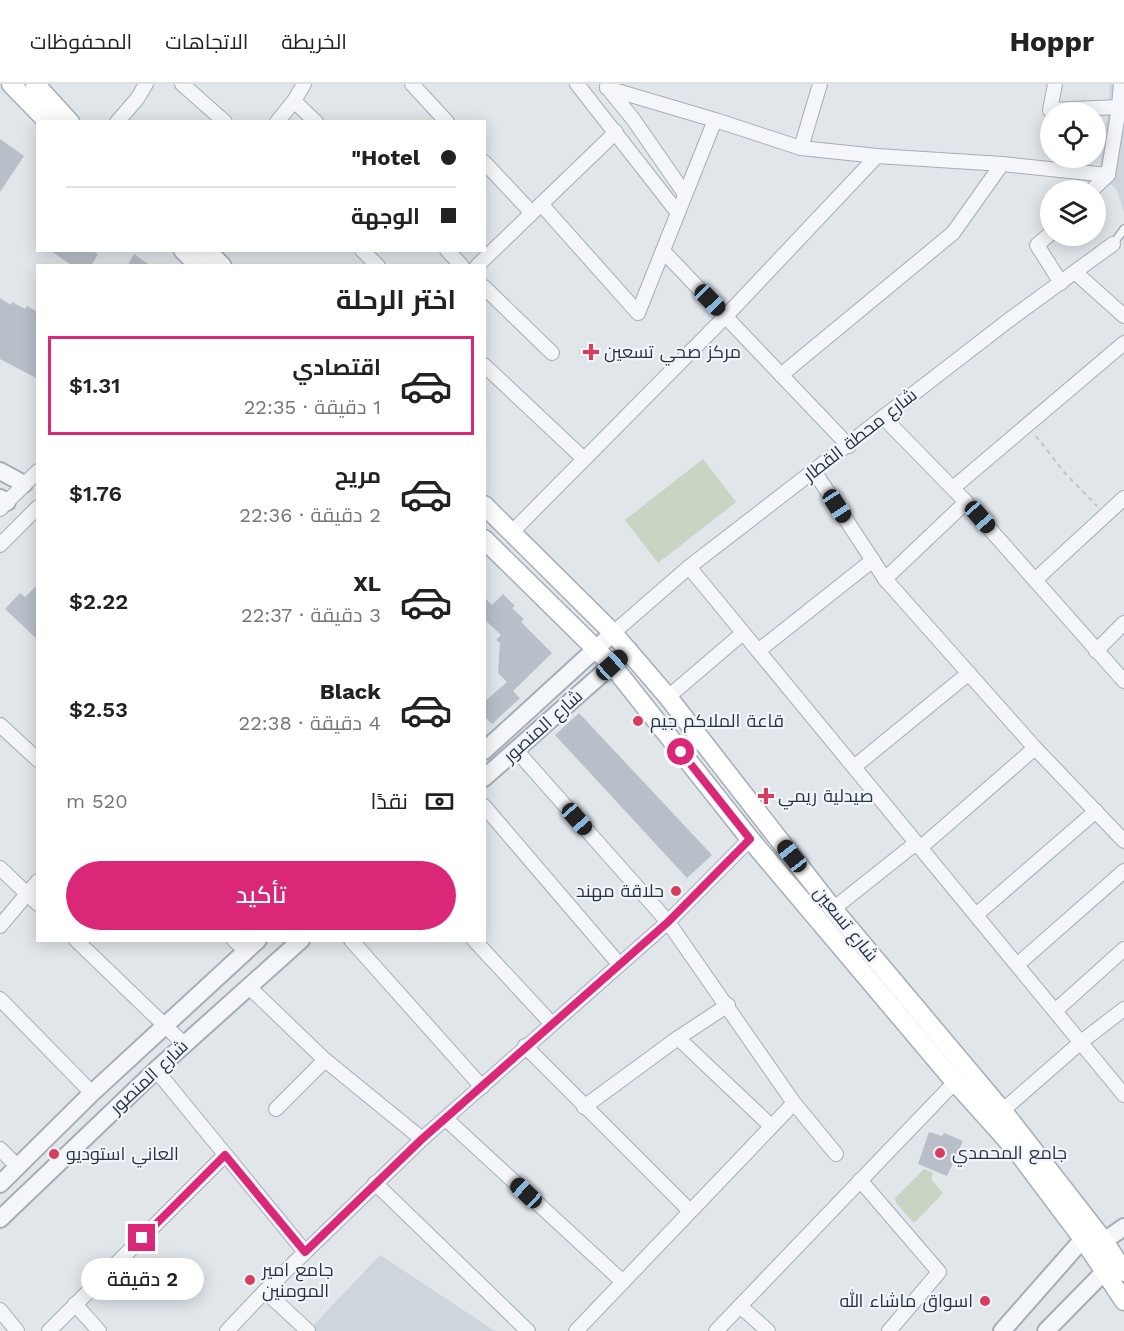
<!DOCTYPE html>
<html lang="ar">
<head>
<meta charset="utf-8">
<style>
  :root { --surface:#fff; --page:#f2f2f2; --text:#222; --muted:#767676; --line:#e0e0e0; --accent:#db2777 }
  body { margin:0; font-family:"Work Sans",Cairo,sans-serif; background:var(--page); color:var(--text); direction:rtl; height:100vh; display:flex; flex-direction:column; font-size:22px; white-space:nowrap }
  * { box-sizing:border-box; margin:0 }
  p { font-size:20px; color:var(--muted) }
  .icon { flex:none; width:33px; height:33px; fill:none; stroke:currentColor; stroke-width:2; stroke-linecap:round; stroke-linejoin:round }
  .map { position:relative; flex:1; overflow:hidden; direction:ltr }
  .sheet { position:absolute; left:36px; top:180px; width:450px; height:678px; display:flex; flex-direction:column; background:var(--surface); border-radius:0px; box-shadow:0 3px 15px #0003; direction:rtl }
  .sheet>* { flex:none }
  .top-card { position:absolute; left:36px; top:36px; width:450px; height:132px; border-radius:0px; box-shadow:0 3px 15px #0003; direction:rtl; display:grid; align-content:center; height:132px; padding:0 30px; background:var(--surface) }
  .fabs { position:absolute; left:1040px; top:18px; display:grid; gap:12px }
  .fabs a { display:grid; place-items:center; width:66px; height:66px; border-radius:50%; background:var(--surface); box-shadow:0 3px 15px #0003; font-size:30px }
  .end { position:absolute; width:27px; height:27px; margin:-14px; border:8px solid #db2777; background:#fff; box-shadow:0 0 0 3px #fff }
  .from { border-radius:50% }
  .bubble { position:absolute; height:42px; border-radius:21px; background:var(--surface); box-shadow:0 3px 15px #0003; font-size:20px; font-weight:600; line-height:42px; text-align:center; direction:rtl }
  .car { position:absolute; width:18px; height:36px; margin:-18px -9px; border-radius:8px; box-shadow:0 0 4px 2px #0007; background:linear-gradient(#222 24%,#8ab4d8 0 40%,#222 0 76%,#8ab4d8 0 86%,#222 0) }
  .top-card b { display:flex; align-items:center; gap:21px; height:57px; font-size:22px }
  .top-card b+b { border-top:2px solid var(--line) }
  .top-card i { width:15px; height:15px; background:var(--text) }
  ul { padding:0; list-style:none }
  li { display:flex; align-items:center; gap:18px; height:99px; margin:0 12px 9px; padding:0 18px; border:3px solid transparent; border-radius:0px }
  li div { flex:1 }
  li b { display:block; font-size:22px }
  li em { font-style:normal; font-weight:600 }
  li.selected { border-color:var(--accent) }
  li>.icon { width:54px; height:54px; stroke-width:1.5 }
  h2 { padding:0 30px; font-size:27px; line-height:72px }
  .pay { display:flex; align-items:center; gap:15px; height:66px; padding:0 30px; font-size:22px }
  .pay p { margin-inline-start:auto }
  .cta { display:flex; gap:12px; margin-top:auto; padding:12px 30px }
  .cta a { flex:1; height:69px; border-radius:36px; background:var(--accent); color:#fff; font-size:24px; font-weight:600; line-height:69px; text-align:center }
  header { display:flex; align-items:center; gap:36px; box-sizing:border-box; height:84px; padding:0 30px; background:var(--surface); border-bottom:2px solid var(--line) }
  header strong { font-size:28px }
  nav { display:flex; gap:33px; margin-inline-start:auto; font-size:21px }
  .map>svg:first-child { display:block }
  .built { fill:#cfd5dd }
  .green { fill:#c8d5c2 }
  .building { fill:#b8bfc9 }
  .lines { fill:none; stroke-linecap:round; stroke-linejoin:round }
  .service-casing { stroke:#a6adb6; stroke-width:10 }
  .minor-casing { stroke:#a6adb6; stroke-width:16 }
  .tertiary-casing { stroke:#a6adb6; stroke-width:20 }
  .secondary-casing { stroke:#a6adb6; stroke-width:21 }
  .path { stroke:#bfc4ca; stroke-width:2; stroke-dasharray:4.5 4.5; stroke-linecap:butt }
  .service { stroke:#f4f6f9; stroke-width:7 }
  .minor { stroke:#f4f6f9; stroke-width:14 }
  .tertiary { stroke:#f4f6f9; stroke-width:16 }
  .secondary { stroke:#fff; stroke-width:18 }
  .route { stroke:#db2777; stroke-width:8 }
  .poi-dot { fill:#d93d5d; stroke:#f1f4f8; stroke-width:2 }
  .labels { text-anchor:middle; stroke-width:4.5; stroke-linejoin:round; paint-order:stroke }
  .poi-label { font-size:18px; fill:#283444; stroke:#f1f4f8; text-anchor:start }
  .street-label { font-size:18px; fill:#283444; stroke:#f1f4f8 }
</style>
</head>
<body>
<header>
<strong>Hoppr</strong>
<nav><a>الخريطة</a><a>الاتجاهات</a><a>المحفوظات</a></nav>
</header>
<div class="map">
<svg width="1124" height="1247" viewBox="0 0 1124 1247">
  <rect width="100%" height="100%" fill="#e1e6eb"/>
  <g class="built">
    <polygon points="1110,0 1124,0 1124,128 1116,105 1098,91 1109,23"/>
    <polygon points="380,1171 495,1247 312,1247 310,1245"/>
  </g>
  <g class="green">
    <polygon points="703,375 736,418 658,479 625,436"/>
    <polygon points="924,1085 933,1089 931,1095 943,1109 914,1139 896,1119 895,1114"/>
  </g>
  <g class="building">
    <polygon points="0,55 24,72 0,108"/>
    <polygon points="49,166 91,166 98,170 91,182 73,182"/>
    <polygon points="134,170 151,182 127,182"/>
    <polygon points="0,214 11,221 12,218 25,225 27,222 38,228 38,295 0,275"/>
    <polygon points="38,500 38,556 5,525 20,509 25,513"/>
    <polygon points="503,510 515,522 512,524 524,535 521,538 552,569 513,607 520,614 492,640 484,632 484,618 507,598 498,589 500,559 496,556 501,551 484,535 484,513 492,521"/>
    <polygon points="579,629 712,771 687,794 555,651"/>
    <polygon points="929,1048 942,1052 944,1049 963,1057 947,1092 918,1080"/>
  </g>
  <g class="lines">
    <g class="service-casing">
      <polyline id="service" points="1113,160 1124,145"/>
    </g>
    <g class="minor-casing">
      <g id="minor">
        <polyline points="182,0 225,38"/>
        <polyline points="412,0 447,38"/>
        <polyline points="577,0 678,129"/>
        <polyline points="1055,0 1050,26 1119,23"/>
        <polyline points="607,3 633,35 685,110"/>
        <polyline points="607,4 715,36 801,64 877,72 1002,80 1108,91"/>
        <polyline points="294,17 316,38"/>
        <polyline points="117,38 137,15 146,0"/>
        <polyline points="277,38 294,17 304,0"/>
        <polyline points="801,64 820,0"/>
        <polyline points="484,78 532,129"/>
        <polyline points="1092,106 1108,91 1119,23 1121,0"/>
        <polyline points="541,120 638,229 715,36"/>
        <polyline points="1050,150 1037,161 1061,199"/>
        <polyline points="362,166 378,182"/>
        <polyline points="447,166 462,182"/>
        <polyline points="663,167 849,362"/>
        <polyline points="477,182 616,48"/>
        <polyline points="1076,189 1124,232"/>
        <polyline points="484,203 552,269"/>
        <polyline points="484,281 584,375"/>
        <polyline points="781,291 953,149 1002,80"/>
        <polyline points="883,333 966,418 1124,597"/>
        <polyline points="814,387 885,495 1035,664 1124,757"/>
        <polyline points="953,404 1124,259"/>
        <polyline points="0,425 38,387"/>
        <polyline points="512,448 726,232 877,72"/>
        <polyline points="0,461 38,423"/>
        <polyline points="689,483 1124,1011"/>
        <polyline points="885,495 966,418"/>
        <polyline points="1035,496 1124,414"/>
        <polyline points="613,549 689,483 1009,236 1113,160"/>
        <polyline points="758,567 873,476"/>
        <polyline points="1096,567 1124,539"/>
        <polyline points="668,613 743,549"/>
        <polyline points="0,641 38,676"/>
        <polyline points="516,666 668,838 794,1019 836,1070"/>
        <polyline points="854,683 969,589"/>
        <polyline points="484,722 619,880"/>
        <polyline points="920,764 1035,664"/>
        <polyline points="0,784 38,820"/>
        <polyline points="833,825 916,759"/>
        <polyline points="976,831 1096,727"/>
        <polyline points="0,842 38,797"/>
        <polyline points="76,856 184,960"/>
        <polyline points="234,856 246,867"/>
        <polyline points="351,856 482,1003"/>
        <polyline points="474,856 551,939"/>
        <polyline points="1017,881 1124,787"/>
        <polyline points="248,902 325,976 422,1055"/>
        <polyline points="0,915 92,1009"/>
        <polyline points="1055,927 1124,865"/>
        <polyline points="678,954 771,1042"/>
        <polyline points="525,962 690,1127"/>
        <polyline points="156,986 305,1168"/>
        <polyline points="584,1023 678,954 728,921"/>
        <polyline points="276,1025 325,976"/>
        <polyline points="1002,1027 1081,958 1124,925"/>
        <polyline points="446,1035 623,1198"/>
        <polyline points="0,1065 18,1083"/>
        <polyline points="860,1096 939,1188 889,1247"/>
        <polyline points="375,1099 528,1247"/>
        <polyline points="265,1207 308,1247"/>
        <polyline points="75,1220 99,1247"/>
        <polyline points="740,1222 768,1247"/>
        <polyline points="0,1226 17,1247"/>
        <polyline points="49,1247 225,1071"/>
        <polyline points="227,1247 265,1207 422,1055 668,838 750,755"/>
        <polyline points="576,1247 794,1019"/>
        <polyline points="716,1247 955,998"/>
      </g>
    </g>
    <g class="tertiary-casing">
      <g id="tertiary">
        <polyline points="0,387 24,400"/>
        <polyline points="0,414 7,418"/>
        <polyline points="484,667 613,549"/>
        <polyline points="484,694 629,566"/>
        <polyline points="0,1100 92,1009 258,856"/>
        <polyline points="0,1135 156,986 301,856"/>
        <polyline points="1104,1157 1124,1143"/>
        <polyline points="1002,1247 1083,1155"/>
        <polyline points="1046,1247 1105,1187"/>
      </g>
    </g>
    <g class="secondary-casing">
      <g id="secondary">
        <polyline points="11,0 48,38"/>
        <polyline points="35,0 70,38"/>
        <polyline points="183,166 199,182"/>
        <polyline points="206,166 222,182"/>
        <polyline points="484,421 613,549 668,613 833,825 1006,1031 1104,1157 1124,1188"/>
        <polyline points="484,455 612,581 750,755 955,998 1017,1067 1083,1155 1124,1217"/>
      </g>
    </g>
    <polyline class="path" points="1036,352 1064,388 1097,422"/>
    <use href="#service" class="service"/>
    <use href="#minor" class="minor"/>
    <use href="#tertiary" class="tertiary"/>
    <use href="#secondary" class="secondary"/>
  </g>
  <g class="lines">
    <polyline class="route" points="142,1154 225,1071 305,1168 422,1055 668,838 750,755 681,668"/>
  </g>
  <g class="poi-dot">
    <path d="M588 259h6v6h6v6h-6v6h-6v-6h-6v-6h6z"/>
    <circle cx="638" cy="637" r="6"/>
    <path d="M763 703h6v6h6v6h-6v6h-6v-6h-6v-6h6z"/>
    <circle cx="676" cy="807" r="6"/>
    <circle cx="940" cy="1069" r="6"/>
    <circle cx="54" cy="1070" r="6"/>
    <circle cx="250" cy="1196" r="6"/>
    <circle cx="985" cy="1217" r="6"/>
  </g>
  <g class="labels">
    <g class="poi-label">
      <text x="604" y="274">مركز صحي تسعين</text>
      <text x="650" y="643">قاعة الملاكم جيم</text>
      <text x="778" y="718">صيدلية ريمي</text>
      <text x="664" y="813" text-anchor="end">حلاقة مهند</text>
      <text x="952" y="1075">جامع المحمدي</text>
      <text x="66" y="1076">العاني استوديو</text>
      <text x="262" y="1192">جامع امير<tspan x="262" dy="21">المومنين</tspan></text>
      <text x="973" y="1223" text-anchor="end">اسواق ماشاء الله</text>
    </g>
    <g class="street-label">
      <text transform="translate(860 351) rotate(-38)" y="6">شارع محطة القطار</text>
      <text transform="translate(543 642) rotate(-42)" y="6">شارع المنصور</text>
      <text transform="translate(846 840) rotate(51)" y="6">شارع تسعين</text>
      <text transform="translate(149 993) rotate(-43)" y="6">شارع المنصور</text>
    </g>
  </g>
</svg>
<div class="fabs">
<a><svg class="icon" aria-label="locate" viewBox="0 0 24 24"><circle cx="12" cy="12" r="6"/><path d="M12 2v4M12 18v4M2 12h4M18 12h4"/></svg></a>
<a><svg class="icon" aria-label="layers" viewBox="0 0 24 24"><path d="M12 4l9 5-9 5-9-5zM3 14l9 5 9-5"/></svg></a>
</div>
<i class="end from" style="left:681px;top:668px"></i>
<i class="end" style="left:142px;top:1154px"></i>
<div class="bubble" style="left:81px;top:1174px;width:123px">2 دقيقة</div>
<i class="car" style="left:710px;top:216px;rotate:136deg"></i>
<i class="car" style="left:837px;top:422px;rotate:147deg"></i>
<i class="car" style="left:980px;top:433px;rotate:139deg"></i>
<i class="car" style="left:612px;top:581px;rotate:48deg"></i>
<i class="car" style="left:577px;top:735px;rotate:139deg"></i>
<i class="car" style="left:792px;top:772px;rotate:322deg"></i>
<i class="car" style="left:526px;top:1109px;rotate:313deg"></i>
<div class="top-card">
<b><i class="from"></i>Hotel&quot;</b>
<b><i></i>الوجهة</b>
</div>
<section class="sheet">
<h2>اختر الرحلة</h2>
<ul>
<li class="selected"><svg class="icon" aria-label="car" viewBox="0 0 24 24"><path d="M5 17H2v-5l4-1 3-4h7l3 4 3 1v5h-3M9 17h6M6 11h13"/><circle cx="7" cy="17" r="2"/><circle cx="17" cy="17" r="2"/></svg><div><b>اقتصادي</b><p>1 دقيقة · 22:35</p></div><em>$1.31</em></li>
<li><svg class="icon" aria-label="car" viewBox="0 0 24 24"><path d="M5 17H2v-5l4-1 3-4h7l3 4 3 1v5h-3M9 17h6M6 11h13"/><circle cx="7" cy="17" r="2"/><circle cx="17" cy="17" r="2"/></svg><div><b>مريح</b><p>2 دقيقة · 22:36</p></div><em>$1.76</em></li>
<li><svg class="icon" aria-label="car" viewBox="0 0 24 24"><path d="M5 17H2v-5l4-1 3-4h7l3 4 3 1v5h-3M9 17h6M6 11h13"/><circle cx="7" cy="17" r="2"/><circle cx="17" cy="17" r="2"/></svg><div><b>XL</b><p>3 دقيقة · 22:37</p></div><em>$2.22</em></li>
<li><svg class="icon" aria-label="car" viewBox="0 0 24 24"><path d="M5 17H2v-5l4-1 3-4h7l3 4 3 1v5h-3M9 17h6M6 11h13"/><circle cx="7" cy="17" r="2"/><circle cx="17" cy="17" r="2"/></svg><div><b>Black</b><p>4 دقيقة · 22:38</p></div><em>$2.53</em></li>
</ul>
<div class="pay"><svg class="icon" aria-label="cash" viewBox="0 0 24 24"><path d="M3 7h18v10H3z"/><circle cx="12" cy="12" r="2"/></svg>نقدًا<p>520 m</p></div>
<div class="cta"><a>تأكيد</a></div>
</section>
</div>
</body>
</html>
